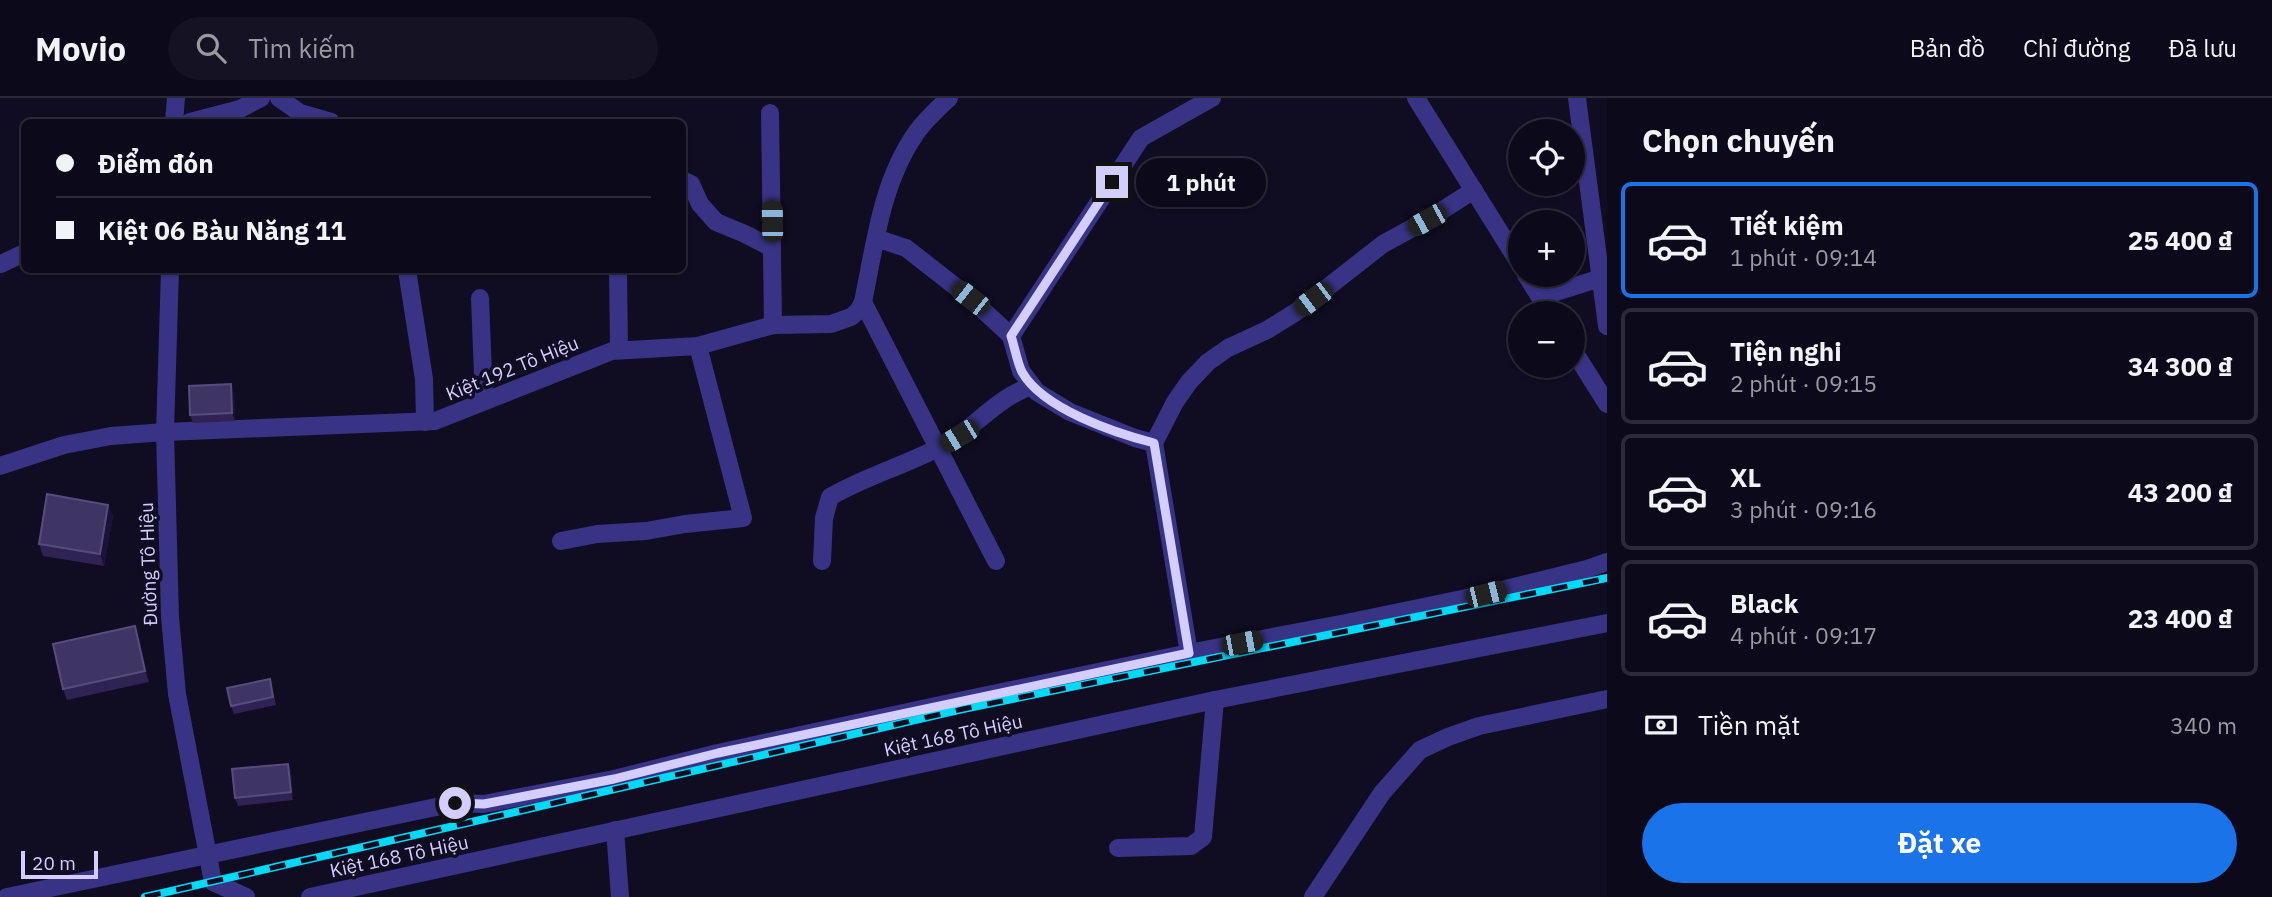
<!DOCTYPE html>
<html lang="vi">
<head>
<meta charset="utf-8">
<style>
  :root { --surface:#0c091a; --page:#151223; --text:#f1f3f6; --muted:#9a9aa2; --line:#2c2a39; --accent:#1a73e8 }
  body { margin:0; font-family:"IBM Plex Sans",sans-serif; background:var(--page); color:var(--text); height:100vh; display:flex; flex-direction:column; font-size:26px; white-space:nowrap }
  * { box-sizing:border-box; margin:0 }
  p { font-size:23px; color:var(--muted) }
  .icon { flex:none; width:38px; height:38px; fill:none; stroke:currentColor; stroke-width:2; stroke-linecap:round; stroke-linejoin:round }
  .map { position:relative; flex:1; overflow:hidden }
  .details { display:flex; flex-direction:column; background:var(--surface); width:665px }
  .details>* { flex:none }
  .top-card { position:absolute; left:21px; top:21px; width:665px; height:154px; border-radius:10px; box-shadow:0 2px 5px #0004,0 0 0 2px var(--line); display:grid; align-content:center; height:154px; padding:0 35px; background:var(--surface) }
  .controls { position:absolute; left:1508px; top:21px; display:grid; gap:14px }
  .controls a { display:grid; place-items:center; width:77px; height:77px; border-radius:50%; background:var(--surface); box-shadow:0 2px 5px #0004,0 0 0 2px var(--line); font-size:35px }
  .scale { position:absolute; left:21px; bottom:18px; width:77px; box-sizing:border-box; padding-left:7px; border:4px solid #d4cdff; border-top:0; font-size:19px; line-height:24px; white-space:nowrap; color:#d4cdff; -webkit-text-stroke:5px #100c22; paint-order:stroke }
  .end { position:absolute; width:32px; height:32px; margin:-16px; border:9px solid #d4cdff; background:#111; box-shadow:0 0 0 4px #111 }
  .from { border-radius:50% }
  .bubble { position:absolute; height:49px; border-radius:24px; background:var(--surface); box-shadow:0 2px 5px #0004,0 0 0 2px var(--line); font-size:23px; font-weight:700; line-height:49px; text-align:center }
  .car { position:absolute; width:21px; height:42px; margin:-21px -10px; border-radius:9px; box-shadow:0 0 5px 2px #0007; background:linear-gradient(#222 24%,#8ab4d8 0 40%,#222 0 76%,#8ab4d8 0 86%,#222 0) }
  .top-card b { display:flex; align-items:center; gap:24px; height:66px; font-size:26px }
  .top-card b+b { border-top:2px solid var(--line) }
  .top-card i { width:18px; height:18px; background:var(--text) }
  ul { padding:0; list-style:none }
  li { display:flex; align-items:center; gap:21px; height:116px; margin:0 14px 10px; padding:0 21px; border:4px solid var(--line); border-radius:10px }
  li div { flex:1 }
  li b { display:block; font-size:26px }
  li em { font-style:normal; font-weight:700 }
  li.on { border-color:var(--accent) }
  li>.icon { width:63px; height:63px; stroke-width:1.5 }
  h2 { padding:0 35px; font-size:32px; line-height:84px }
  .pay { display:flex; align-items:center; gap:18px; height:77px; padding:0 35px; font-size:26px }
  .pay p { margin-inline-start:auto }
  .button { display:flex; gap:14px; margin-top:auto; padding:14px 35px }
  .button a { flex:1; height:80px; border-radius:42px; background:var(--accent); color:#fff; font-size:28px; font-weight:700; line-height:80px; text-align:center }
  header { display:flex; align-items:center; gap:42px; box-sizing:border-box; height:98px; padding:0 35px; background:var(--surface); border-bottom:2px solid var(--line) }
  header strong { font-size:33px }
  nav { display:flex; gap:38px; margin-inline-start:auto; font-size:24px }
  .search { width:490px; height:63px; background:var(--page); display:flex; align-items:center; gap:18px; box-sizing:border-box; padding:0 24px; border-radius:38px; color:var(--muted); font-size:26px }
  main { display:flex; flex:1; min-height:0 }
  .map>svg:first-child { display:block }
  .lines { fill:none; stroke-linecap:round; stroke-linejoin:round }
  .minor { stroke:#383385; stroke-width:18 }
  .rail-casing { stroke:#00d9f8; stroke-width:8 }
  .rail { stroke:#100c22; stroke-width:5; stroke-dasharray:16; stroke-linecap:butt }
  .wall { fill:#2e2352 }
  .shaded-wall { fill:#1a1237 }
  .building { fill:#3f3565; stroke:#574d7d; stroke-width:2 }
  .route { stroke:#d4cdff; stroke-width:9 }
  .labels { text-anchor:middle; stroke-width:7; stroke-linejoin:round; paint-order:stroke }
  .street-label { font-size:19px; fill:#d4cdff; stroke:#100c22 }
</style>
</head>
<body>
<header>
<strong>Movio</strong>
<div class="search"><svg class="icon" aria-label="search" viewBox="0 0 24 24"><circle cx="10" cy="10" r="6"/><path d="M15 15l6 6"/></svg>Tìm kiếm</div>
<nav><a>Bản đồ</a><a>Chỉ đường</a><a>Đã lưu</a></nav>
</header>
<main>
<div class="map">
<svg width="1607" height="799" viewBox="0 0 1607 799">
  <rect width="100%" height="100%" fill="#100c22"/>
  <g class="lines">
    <g class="minor">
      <polyline points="279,0 300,15 331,24"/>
      <polyline points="1416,0 1521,168"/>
      <polyline points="1577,0 1607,228"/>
      <polyline points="770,15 773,227"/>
      <polyline points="174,24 176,0"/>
      <polyline points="190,24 240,11 261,0"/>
      <polyline points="682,82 691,86 700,106 716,124 745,136 772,150"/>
      <polyline points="876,140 906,150 970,200 1011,238 1021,273 1037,294 1070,314 1135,340 1154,345"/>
      <polyline points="1,166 24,155"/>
      <polyline points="170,172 165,334 170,519 177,596 213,784 246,799"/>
      <polyline points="407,172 424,281 425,324"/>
      <polyline points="618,172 619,251"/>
      <polyline points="1526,177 1550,215"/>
      <polyline points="1540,199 1601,180"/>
      <polyline points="480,200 484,303"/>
      <polyline points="863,204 996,463"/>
      <polyline points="1011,238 1141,40 1212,0"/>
      <polyline points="1573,252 1607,306"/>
      <path d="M0,368l64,-21 47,-9 54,-4 270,-11 177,-70 86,-5 75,-21 58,-1 20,-7 7,-6 5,-9c12,-57 18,-119 53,-169 9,-13 21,-24 33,-35"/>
      <polyline points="561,443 597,436 646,433 685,426 743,420 698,248"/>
      <path d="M822,463l2,-43 6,-21c34,-20 73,-31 108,-49 35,-17 57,-50 94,-62"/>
      <polyline points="1189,555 1154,345 1175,304 1189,284 1208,264 1228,250 1267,232 1296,214 1383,146 1427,122 1474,92"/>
      <polyline points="615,732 620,799"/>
      <polyline points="1118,750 1191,748 1203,739 1215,602"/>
      <polyline points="7,799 455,705 484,706 614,681 718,655 959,603 1189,555 1346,525 1486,496 1587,471 1607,464"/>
      <polyline points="310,799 1215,602 1607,525"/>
      <polyline points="1313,799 1382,695 1420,652 1448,639 1479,628 1607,601"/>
    </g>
    <g class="rail-casing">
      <polyline id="rail" points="145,799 963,611 1607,480"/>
    </g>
    <use href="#rail" class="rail"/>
  </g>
  <g class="wall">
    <polygon points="234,294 235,323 193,325 190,317"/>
    <polygon points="108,407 113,418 104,468 43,458 39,446"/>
    <polygon points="139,540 149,584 67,602 63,591"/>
    <polygon points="272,589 276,607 234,616 231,608"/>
    <polygon points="288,666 291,674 293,702 238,708 235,700"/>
  </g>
  <g class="shaded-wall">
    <polygon points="231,286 234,294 235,323 232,315"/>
    <polygon points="108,407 113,418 104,468 100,456"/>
    <polygon points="135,528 139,540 149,584 145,573"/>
    <polygon points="288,666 291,674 293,702 291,694"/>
  </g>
  <g class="building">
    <polygon points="231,286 232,315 190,317 189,288"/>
    <polygon points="47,396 108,407 100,456 39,446"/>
    <polygon points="135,528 145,573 63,591 53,546"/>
    <polygon points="270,581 273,599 231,608 227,590"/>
    <polygon points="288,666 291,694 235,700 232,671"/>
  </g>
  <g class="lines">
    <path class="route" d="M455,705l29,1 130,-25 104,-26 471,-100 -35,-210c-39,-10 -111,-34 -132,-71 -5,-10 -7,-24 -11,-36l101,-154"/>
  </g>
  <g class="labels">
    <g class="street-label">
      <text transform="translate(512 270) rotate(-22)" y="7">Kiệt 192 Tô Hiệu</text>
      <text transform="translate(148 466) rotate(-92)" y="7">Đường Tô Hiệu</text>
      <text transform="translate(953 637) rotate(-12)" y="7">Kiệt 168 Tô Hiệu</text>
      <text transform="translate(399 758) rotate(-12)" y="7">Kiệt 168 Tô Hiệu</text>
    </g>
  </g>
</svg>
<div class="controls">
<a><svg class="icon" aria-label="locate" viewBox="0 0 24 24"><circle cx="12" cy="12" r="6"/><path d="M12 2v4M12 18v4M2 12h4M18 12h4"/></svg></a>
<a>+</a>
<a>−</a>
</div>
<div class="scale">20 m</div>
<i class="end from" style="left:455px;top:705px"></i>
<i class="end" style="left:1112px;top:84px"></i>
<div class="bubble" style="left:1136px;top:60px;width:130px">1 phút</div>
<i class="car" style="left:1427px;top:122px;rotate:241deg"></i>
<i class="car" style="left:772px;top:123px;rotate:359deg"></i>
<i class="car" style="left:970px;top:200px;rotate:308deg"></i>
<i class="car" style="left:1313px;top:201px;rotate:233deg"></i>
<i class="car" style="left:959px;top:338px;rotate:239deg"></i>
<i class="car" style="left:1486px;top:496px;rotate:76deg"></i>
<i class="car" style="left:1242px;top:545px;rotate:79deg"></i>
<div class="top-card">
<b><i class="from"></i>Điểm đón</b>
<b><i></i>Kiệt 06 Bàu Năng 11</b>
</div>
</div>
<section class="details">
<h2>Chọn chuyến</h2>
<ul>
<li class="on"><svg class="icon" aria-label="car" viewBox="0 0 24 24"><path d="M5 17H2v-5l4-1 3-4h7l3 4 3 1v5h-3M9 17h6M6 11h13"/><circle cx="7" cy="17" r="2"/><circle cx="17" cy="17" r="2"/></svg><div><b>Tiết kiệm</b><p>1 phút · 09:14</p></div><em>25 400 ₫</em></li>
<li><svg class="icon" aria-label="car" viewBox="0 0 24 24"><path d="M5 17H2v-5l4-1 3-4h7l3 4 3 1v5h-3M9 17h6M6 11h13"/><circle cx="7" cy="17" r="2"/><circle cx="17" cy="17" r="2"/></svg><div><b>Tiện nghi</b><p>2 phút · 09:15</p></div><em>34 300 ₫</em></li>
<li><svg class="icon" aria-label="car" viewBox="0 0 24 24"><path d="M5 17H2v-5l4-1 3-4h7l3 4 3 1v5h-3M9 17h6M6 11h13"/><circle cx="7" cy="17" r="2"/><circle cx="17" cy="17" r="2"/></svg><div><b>XL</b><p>3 phút · 09:16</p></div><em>43 200 ₫</em></li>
<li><svg class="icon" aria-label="car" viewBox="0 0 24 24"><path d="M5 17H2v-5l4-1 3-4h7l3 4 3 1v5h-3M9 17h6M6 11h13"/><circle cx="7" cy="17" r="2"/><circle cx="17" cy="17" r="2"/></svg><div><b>Black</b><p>4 phút · 09:17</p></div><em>23 400 ₫</em></li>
</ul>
<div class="pay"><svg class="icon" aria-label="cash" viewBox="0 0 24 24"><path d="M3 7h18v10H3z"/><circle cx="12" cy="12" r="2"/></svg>Tiền mặt<p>340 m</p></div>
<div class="button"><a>Đặt xe</a></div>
</section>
</main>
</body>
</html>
